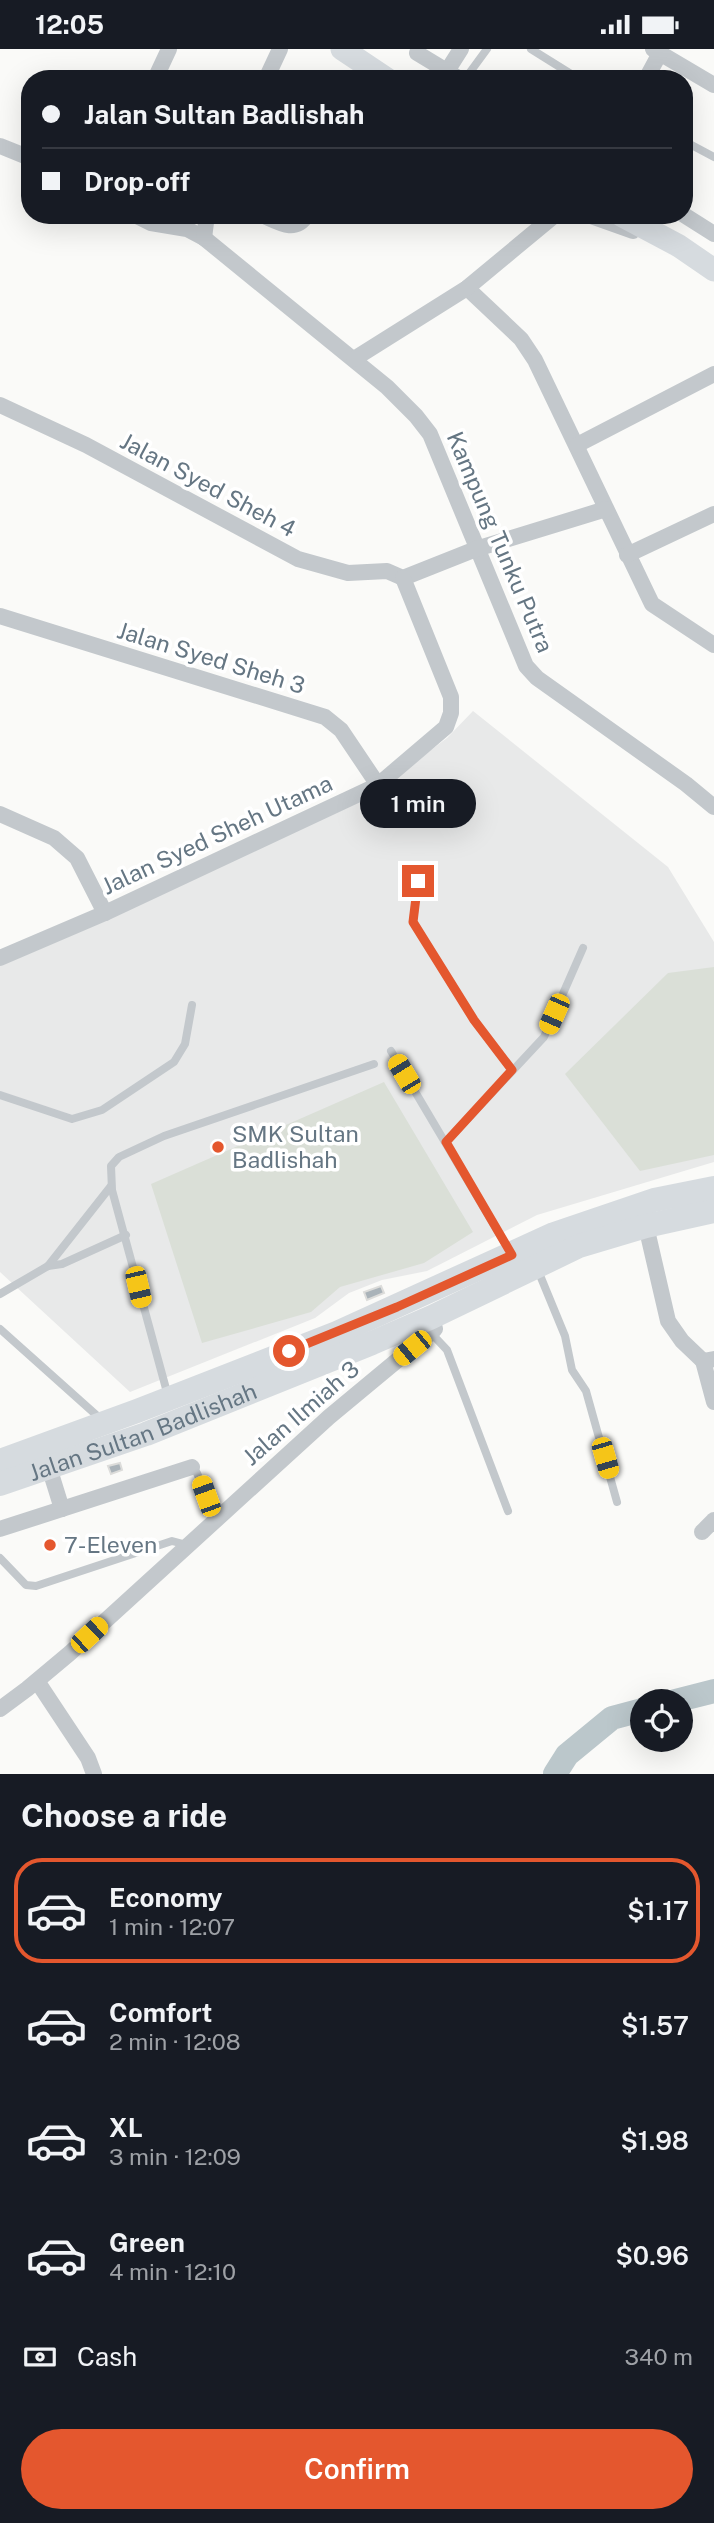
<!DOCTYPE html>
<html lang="en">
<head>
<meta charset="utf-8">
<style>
  :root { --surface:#171b24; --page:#242831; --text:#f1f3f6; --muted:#9ea1a6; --line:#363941; --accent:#e4572e }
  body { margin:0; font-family:"Public Sans",sans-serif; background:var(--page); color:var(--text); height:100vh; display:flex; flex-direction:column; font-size:26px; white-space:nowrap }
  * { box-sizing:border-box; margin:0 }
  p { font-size:23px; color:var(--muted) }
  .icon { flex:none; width:38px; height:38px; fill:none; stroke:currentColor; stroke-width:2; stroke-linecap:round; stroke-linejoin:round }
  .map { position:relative; height:1725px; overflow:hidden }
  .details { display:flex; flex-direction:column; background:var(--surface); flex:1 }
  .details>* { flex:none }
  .top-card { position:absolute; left:21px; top:21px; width:672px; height:154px; border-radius:28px; box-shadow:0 7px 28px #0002; display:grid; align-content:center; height:154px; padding:0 21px; background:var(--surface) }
  .controls { position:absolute; left:630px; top:1640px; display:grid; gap:14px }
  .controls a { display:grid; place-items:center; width:63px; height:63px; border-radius:50%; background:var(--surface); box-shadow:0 7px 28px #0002; font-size:35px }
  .end { position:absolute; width:32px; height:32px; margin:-16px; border:9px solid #e4572e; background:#fff; box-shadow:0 0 0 4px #fff }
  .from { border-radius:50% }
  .bubble { position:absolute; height:49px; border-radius:24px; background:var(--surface); box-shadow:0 7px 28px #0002; font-size:23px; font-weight:600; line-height:49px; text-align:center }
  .car { position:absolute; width:21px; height:42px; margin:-21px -10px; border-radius:9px; box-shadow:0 0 5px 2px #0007; background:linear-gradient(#f5c518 24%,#345 0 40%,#f5c518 0 76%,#345 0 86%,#f5c518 0) }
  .top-card b { display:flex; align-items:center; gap:24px; height:66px; font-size:26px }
  .top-card b+b { border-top:2px solid var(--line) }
  .top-card i { width:18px; height:18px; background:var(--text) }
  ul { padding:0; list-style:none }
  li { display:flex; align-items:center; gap:21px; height:105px; margin:0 14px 10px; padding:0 7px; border:4px solid transparent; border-radius:28px }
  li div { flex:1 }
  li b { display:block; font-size:26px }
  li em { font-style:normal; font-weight:600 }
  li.on { border-color:var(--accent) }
  li>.icon { width:63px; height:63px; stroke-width:1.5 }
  h2 { padding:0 21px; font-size:32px; line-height:84px }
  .pay { display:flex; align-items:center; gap:18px; height:77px; padding:0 21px; font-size:26px }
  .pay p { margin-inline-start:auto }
  .primary-button { display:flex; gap:14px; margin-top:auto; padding:14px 21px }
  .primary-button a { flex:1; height:80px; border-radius:42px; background:var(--accent); color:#fff; font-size:28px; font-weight:600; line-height:80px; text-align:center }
  .status { display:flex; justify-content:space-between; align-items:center; height:49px; padding:0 35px; background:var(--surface); direction:ltr }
  .status svg { height:19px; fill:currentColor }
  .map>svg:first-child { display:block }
  .built { fill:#e8e9e9 }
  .green { fill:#dadfd7 }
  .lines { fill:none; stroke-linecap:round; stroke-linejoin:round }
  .river { stroke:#bbc7cb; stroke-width:24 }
  .building { fill:#aab3b9; stroke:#dcdcda; stroke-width:2 }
  .lane { stroke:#c3c8cc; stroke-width:8 }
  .street { stroke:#c3c8cc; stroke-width:16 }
  .secondary { stroke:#d6dbdf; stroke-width:23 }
  .primary { stroke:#d6dbdf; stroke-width:24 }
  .route { stroke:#e4572e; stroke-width:9 }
  .poi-dot { fill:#e4572e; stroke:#fff; stroke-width:2.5 }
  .labels { text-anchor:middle; stroke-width:7; stroke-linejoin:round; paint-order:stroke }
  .street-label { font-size:23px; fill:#657683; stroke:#fff }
  .poi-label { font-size:23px; fill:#657683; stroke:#fff; text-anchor:start }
</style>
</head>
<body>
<div class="status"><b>12:05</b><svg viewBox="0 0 49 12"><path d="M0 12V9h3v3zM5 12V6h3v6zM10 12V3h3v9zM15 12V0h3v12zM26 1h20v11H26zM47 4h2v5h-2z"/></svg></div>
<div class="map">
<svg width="714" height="1725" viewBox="0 0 714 1725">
  <rect width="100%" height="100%" fill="#fafaf8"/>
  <polygon class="built" points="473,662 668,818 714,893 714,1113 537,1166 427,1222 382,1231 349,1244 315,1269 130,1343 0,1223 0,915 383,737 447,689"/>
  <g class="green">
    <polygon points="714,918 714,1106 640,1122 565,1025 668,924"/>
    <polygon points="384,1033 473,1183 424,1214 340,1238 311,1263 202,1294 151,1135"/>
  </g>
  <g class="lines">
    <g class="river">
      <polyline points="675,1652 714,1642"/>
      <polyline points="555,1725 567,1706 612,1669 642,1661"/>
    </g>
  </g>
  <g class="building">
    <polygon points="381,1237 384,1244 367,1251 364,1243"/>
    <polygon points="120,1414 122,1421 111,1425 108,1417"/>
  </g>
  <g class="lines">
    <g class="lane">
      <polyline points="531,0 579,30"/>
      <polyline points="465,30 487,0"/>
      <polyline points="684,92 714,108"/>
      <polyline points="418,832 413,873 474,971 512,1021"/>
      <polyline points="391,1002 510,1203"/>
      <polyline points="0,1046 72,1070 102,1061 174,1013 185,995 192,956"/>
      <polyline points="446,1093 544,988 583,899"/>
      <polyline points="48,1217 111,1137"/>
      <polyline points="537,1219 565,1287 572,1321 586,1342 617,1453"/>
      <polyline points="0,1245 48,1217 62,1215 126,1186"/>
      <polyline points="0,1280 103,1372"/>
      <polyline points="431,1284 447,1301 508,1462"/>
      <polyline points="168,1347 112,1141 111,1117 119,1108 164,1087 374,1015"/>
      <polyline points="192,1418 197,1424 215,1470"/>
      <polyline points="0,1509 26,1536 36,1537 172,1492 187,1496"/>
    </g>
    <g class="street">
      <polyline points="653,0 714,36"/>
      <polyline points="417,4 460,30"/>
      <polyline points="155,30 169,0"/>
      <polyline points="266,30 280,0"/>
      <polyline points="442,30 461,0"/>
      <polyline points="646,30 660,4"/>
      <polyline points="0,97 30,109"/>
      <polyline points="135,166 151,174 187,180 204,189 387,338 416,367 430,385 526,617 537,629 686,735 714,758"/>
      <path d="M262,166c16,7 33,19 45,0"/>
      <polyline points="588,166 633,182"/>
      <polyline points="684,166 714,185"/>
      <polyline points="204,189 207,166"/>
      <polyline points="467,239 521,290 535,311 652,555 714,596"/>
      <polyline points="354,310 467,239 555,166"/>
      <polyline points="0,356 86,396 298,510 348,524 387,522 403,529"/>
      <polyline points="577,396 714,325"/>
      <polyline points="627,506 714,465"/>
      <polyline points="403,529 476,500 606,460"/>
      <polyline points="0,567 325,668 341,681 378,736"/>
      <polyline points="0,765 54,789 77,809 105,864"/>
      <polyline points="0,909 105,864 378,736 446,678 451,664 451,648 403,529"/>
      <polyline points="646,1177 668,1272 682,1292 703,1312 714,1310"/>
      <polyline points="703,1312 714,1353"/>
      <polyline points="49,1418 62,1460"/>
      <polyline points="0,1480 192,1418"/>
      <polyline points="702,1483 714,1471"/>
      <polyline points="37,1632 88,1709 94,1725"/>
      <polyline points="0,1660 27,1640 70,1604 329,1368 435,1280 432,1268"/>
    </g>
    <g class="secondary">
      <polyline points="342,0 387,30"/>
      <polyline points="621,166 679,197 714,221"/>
    </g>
    <g class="primary">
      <polyline points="0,1412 137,1362 337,1284 554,1185 654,1151 714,1139"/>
      <path id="s1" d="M0,1435l146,-50 226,-91 60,-26 147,-71 67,-20 68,-15"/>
    </g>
  </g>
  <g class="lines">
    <polyline class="route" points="289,1302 397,1258 512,1206 446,1093 512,1021 474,971 413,873 418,832"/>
  </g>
  <g class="poi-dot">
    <circle cx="218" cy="1098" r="7"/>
    <circle cx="50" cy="1496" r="7"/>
  </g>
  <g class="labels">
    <g class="street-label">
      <text transform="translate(208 436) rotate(28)" y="8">Jalan Syed Sheh 4</text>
      <text transform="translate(500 493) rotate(67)" y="8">Kampung Tunku Putra</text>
      <text transform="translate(211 609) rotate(17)" y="8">Jalan Syed Sheh 3</text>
      <text transform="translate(217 786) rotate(-25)" y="8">Jalan Syed Sheh Utama</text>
      <text transform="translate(301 1364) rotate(-41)" y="8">Jalan Ilmiah 3</text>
      <text dy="8" stroke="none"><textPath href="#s1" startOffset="152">Jalan Sultan Badlishah</textPath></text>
    </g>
    <g class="poi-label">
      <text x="232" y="1093">SMK Sultan<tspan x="232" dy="26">Badlishah</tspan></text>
      <text x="64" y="1504">7-Eleven</text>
    </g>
  </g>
</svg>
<div class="controls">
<a><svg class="icon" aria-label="locate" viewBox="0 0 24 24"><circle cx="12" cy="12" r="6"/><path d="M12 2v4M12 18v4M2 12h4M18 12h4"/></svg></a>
</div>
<i class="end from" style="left:289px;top:1302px"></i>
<i class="end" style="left:418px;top:832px"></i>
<div class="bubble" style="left:360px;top:730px;width:116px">1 min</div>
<i class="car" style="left:554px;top:965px;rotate:204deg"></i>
<i class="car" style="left:404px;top:1025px;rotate:329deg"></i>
<i class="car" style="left:138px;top:1238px;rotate:167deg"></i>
<i class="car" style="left:412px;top:1299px;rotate:231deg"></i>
<i class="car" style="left:605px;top:1409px;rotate:164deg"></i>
<i class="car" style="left:206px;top:1447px;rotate:340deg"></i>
<i class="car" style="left:89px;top:1586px;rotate:47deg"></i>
<div class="top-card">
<b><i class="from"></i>Jalan Sultan Badlishah</b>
<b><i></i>Drop-off</b>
</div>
</div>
<section class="details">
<h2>Choose a ride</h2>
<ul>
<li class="on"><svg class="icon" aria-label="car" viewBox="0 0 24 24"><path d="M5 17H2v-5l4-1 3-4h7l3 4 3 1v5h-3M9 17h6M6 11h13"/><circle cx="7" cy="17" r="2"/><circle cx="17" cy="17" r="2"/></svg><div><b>Economy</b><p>1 min · 12:07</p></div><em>$1.17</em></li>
<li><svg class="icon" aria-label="car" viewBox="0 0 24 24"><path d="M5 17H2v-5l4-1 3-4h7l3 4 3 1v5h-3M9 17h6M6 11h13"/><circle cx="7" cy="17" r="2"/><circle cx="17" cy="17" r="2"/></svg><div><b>Comfort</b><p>2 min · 12:08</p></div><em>$1.57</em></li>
<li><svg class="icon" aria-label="car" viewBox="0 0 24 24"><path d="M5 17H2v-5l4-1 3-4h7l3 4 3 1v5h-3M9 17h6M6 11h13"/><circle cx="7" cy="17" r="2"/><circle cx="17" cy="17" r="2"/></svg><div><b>XL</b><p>3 min · 12:09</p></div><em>$1.98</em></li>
<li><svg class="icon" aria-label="car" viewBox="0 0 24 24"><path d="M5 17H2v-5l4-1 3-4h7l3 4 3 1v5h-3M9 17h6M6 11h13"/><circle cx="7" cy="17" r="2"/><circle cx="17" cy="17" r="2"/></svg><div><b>Green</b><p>4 min · 12:10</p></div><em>$0.96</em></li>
</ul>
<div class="pay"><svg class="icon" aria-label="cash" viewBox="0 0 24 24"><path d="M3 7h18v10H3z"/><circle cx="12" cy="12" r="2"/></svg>Cash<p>340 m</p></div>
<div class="primary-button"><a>Confirm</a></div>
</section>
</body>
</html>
